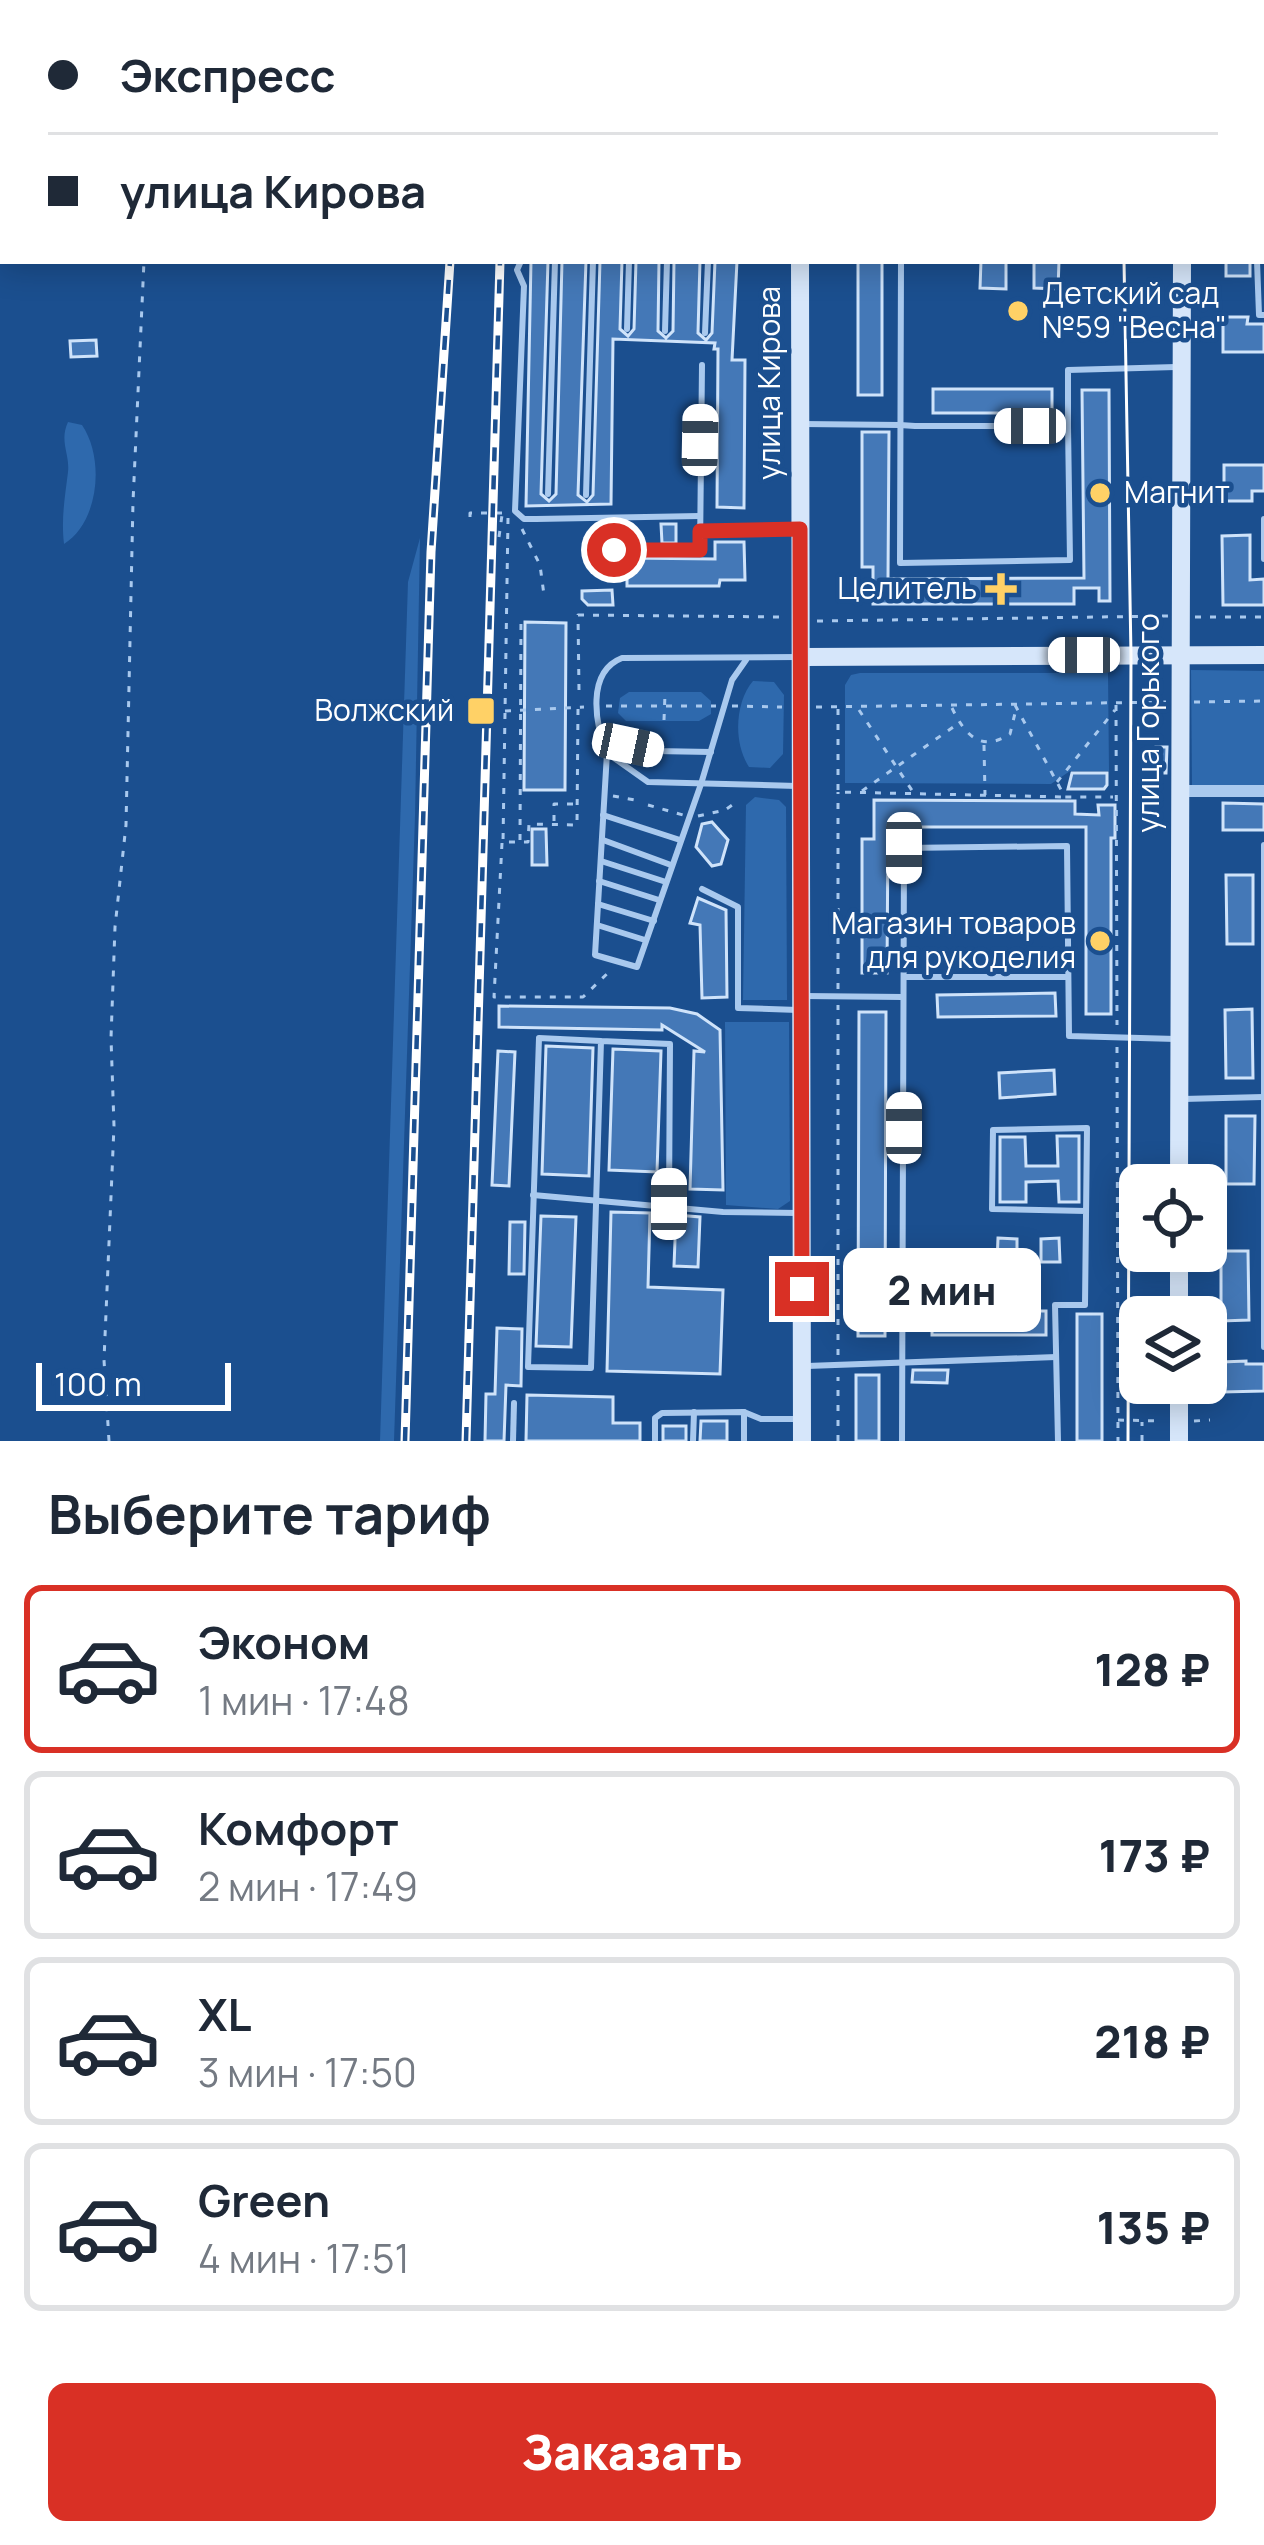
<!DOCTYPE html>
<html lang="ru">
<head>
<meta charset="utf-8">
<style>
  :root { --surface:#fff; --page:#f6f6f7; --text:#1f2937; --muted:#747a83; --line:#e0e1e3; --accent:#d93025 }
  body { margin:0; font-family:Manrope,sans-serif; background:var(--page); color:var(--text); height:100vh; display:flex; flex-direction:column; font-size:45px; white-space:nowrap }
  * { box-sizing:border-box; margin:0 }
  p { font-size:39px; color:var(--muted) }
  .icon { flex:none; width:66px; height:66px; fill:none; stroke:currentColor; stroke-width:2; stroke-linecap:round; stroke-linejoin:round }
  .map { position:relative; height:1441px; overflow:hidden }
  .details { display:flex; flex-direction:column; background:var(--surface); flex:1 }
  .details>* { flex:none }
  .hud { position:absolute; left:0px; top:0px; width:1266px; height:264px; box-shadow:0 6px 30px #0003; display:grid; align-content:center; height:264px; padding:0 48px; background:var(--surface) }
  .tools { position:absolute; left:1119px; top:1164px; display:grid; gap:24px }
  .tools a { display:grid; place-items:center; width:108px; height:108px; border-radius:18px; background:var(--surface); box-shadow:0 6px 30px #0003; font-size:60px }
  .scale { position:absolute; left:36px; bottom:30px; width:195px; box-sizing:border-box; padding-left:12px; border:6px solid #fff; border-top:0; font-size:33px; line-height:42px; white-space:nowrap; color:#fff; -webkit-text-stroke:9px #1b4f8f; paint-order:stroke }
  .end { position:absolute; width:54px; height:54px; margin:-27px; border:15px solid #d93025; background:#fff; box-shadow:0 0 0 6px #fff }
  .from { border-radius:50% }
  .bubble { position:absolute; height:84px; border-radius:18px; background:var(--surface); box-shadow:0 6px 30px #0003; font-size:39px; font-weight:800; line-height:84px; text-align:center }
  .car { position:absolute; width:36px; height:72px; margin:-36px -18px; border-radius:15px; box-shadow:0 0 9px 3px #0007; background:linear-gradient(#fff 24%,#345 0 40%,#fff 0 76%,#345 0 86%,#fff 0) }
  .hud b { display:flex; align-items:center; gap:42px; height:114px; font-size:45px }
  .hud b+b { border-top:3px solid var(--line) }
  .hud i { width:30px; height:30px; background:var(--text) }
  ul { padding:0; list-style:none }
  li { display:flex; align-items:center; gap:36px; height:168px; margin:0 24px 18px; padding:0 24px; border:6px solid var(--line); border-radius:18px }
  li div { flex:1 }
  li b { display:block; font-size:45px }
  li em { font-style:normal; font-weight:800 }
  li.current { border-color:var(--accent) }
  li>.icon { width:108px; height:108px; stroke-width:1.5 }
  h2 { padding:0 48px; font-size:54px; line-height:144px }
  .button { display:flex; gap:24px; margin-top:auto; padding:24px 48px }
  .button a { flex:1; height:138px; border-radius:18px; background:var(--accent); color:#fff; font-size:48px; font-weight:800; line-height:138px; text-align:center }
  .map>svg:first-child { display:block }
  .green { fill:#2e69ad }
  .building { fill:#4478b7; stroke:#cfe3fa; stroke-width:3 }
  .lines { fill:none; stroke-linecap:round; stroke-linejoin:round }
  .path { stroke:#a9c9ee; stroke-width:3; stroke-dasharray:6 9; stroke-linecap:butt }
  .lane { stroke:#a9c9ee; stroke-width:6 }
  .street { stroke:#a9c9ee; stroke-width:12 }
  .secondary { stroke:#d6e6fa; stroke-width:18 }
  .tram { stroke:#fff; stroke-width:3 }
  .rail-casing { stroke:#fff; stroke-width:9 }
  .rail { stroke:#1b4f8f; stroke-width:4.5; stroke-dasharray:14; stroke-linecap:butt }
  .route { stroke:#d93025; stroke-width:15 }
  .poi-dot { fill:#ffd166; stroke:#1b4f8f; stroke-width:4.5 }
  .labels { text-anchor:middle; stroke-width:9; stroke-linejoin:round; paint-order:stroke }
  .poi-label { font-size:30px; fill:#fff; stroke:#1b4f8f; text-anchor:end }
  .street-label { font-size:30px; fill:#fff; stroke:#1b4f8f }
</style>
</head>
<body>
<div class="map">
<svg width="1264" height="1441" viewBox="0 0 1264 1441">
  <rect width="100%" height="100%" fill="#1b4f8f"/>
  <g class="green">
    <path d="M68,422l14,3c23,34 17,97 -18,119 -3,-26 1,-47 4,-72 2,-18 -9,-31 0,-50z"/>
    <polygon points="420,538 415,816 394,1441 380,1441 408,582"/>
    <polygon points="1191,670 1264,671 1264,785 1192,785"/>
    <polygon points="860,673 1108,673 1109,771 1070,771 1051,784 845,783 845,685 851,675"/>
    <path d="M753,681l21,1 10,13 -1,59 -13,14 -21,-1c-16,-24 -14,-65 4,-86z"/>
    <polygon points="629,692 701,692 711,701 711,714 699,721 626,721 618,713 620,698"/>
    <polygon points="755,797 779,800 786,807 787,1000 743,1000 746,805"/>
    <polygon points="725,1022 789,1022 790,1201 778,1209 726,1205"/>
  </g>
  <g class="building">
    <polygon points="531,261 548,261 541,494 549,501 556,494 562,261 586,261 578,495 587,502 593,495 600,261 622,261 620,329 628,336 634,329 636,261 659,261 658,331 666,338 673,331 674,261 700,261 698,333 706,340 712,333 715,261 737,261 732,360 745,360 744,508 717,507 718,349 714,349 715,343 613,339 611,504 526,506"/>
    <rect x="858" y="261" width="24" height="134"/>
    <polygon points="981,261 1006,261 1006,289 980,288"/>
    <polygon points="1034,261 1059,261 1058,289 1034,288"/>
    <rect x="1226" y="261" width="24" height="15"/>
    <polygon points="1223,317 1248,317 1247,324 1264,324 1264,352 1223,352"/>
    <polygon points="96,340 97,356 71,357 70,341"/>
    <rect x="933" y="389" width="119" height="24"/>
    <polygon points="1082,390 1109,390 1110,601 1099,601 1099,588 1074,588 1074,604 873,604 873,567 862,567 862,432 889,432 888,579 1084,578"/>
    <polygon points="1224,465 1264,465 1264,491 1252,491 1252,501 1224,501"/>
    <polygon points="661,524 676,524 676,543 662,543"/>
    <polygon points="1250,535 1250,580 1264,579 1264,605 1223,605 1222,536"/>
    <polygon points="715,542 744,542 745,580 720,580 719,586 627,586 627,558 715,559"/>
    <polygon points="612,590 613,605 588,605 582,599 582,591"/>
    <polygon points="525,622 566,623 565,790 524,790"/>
    <polygon points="1156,747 1167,747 1166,773 1156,773"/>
    <polygon points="1072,773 1107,773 1107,785 1104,789 1068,789"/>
    <polygon points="874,800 1075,801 1075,814 1099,815 1098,805 1115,805 1115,838 1111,838 1111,1014 1086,1014 1086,827 888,827 887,973 862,973 862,839 874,839"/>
    <polygon points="1223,803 1264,804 1264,830 1223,830"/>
    <polygon points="712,822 728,840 721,864 712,866 696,847 702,824"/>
    <polygon points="532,829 546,829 547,865 532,865"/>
    <polygon points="1226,875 1253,875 1253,944 1227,944"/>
    <polygon points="698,898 726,910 727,997 702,998 700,925 690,923"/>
    <polygon points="1055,993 1056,1016 938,1017 937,995"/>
    <polygon points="499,1006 670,1008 697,1014 720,1030 723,1190 690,1189 694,1051 705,1052 662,1025 662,1030 499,1027"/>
    <polygon points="1252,1009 1253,1078 1226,1078 1225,1010"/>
    <polygon points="859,1012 886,1012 885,1336 858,1336"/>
    <polygon points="546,1046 593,1048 589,1176 542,1174"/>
    <polygon points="613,1049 661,1051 657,1172 609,1170"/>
    <polygon points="498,1051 515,1052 509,1186 492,1185"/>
    <polygon points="1054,1070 1055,1094 1000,1098 999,1073"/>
    <polygon points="1226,1116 1255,1116 1254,1184 1226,1184"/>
    <polygon points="1057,1136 1079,1136 1079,1202 1059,1202 1058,1181 1026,1182 1026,1202 1000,1202 1000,1137 1025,1137 1026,1166 1058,1166"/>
    <polygon points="611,1212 650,1213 648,1287 723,1290 720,1374 607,1371"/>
    <polygon points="676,1215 700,1217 698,1267 674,1266"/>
    <polygon points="541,1216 576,1217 571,1347 536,1346"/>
    <polygon points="510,1222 525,1222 524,1274 509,1274"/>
    <polygon points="998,1238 1017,1239 1017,1263 997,1262"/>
    <polygon points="1059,1238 1060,1262 1041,1262 1041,1239"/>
    <polygon points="1221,1251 1248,1251 1249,1320 1221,1321"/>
    <rect x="932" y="1311" width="114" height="24"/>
    <rect x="1077" y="1314" width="25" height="127"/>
    <polygon points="497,1328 522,1329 521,1386 506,1385 504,1441 485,1441 486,1394 495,1394"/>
    <polygon points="1246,1361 1246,1364 1264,1364 1264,1391 1223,1392 1222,1362"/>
    <polygon points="913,1370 948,1370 947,1383 912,1382"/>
    <rect x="856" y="1375" width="23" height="66"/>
    <polygon points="527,1395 613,1397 613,1423 640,1423 640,1441 526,1441"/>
    <polygon points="701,1421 727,1421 727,1441 700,1441"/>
    <rect x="663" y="1426" width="23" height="15"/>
  </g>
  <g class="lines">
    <g class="path">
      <polyline points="164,3 164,0"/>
      <polyline points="534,3 534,0"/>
      <polyline points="470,517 470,513 508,513"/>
      <polyline points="508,518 503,842 528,842 529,824 577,825 578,709"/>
      <polyline points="522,529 540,565 544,595"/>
      <polyline points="499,537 502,515"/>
      <polyline points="1195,617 1264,617"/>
      <polyline points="817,621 1168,616"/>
      <polyline points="579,690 578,615 784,617"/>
      <polyline points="1194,702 1264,701"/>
      <polyline points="1015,705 1065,797 1113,797"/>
      <polyline points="1116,705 1117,1025"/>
      <polyline points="606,706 716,706"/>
      <polyline points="732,706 782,707"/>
      <polyline points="816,707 1166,702"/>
      <path d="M952,708c13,27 29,45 58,26l6,-25"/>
      <polyline points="838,709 838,792 1065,797"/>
      <polyline points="859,710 913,792"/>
      <polyline points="505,711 584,707"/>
      <polyline points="664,720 665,694"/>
      <polyline points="984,745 985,795"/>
      <polyline points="1057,782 1115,710"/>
      <polyline points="862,791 959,723"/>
      <polyline points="613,796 635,800"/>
      <polyline points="648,805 683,815"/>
      <polyline points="698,816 725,810 735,803"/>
      <polyline points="554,821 554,804 576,804"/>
      <polyline points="520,840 521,617"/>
      <polyline points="502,843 494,997 583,997 612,969"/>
      <polyline points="838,989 838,792"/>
      <polyline points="1117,1047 1118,1441"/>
      <polyline points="838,1355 838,1005"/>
      <polyline points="1118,1420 1161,1421"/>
      <polyline points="1194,1421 1210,1420"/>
      <polyline points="109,1441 104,1360 114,1126 111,1038 115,927 126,825 133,502 144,261"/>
      <polyline points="838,1441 838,1377"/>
      <polyline points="1142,1441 1142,1422"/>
    </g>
    <g class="lane">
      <polyline points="420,0 421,3"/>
      <polyline points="564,3 564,0"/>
      <polyline points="603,3 603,0"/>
      <polyline points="637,3 637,0"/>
      <polyline points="677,3 677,0"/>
      <polyline points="718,3 718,0"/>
      <polyline points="902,3 902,0"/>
      <polyline points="1043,3 1043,0"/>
      <polyline points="1263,254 1264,254"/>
      <polyline points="521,261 517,270 524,286 515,511 524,519 536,519 700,516"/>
      <polyline points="1257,261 1259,315 1264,315"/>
      <polyline points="627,329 629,261"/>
      <polyline points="665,331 667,261"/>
      <polyline points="705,333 708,261"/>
      <polyline points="802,424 900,425 915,426 1068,426 1070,560 900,563 901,261"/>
      <polyline points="1068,426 1068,370 1176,367"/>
      <polyline points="548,494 555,261"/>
      <polyline points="586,495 593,261"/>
      <polyline points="1264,519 1264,559"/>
      <polyline points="701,531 796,529"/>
      <polyline points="614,550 700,551 702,365"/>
      <polyline points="601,740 655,751 711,752"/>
      <polyline points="607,753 595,955 637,967 701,784 732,680 746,660"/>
      <path d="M797,786l-149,-4 -41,-29c-12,-29 -21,-81 15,-95l177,-1"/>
      <polyline points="603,815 680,840"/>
      <polyline points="603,840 671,865"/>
      <polyline points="1264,845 1264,1347"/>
      <polyline points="601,861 666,882"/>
      <polyline points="599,881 659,900"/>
      <polyline points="702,889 738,907 738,1008 798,1010"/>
      <polyline points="598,904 654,921"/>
      <polyline points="597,925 645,940"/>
      <polyline points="904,977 1068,977"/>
      <polyline points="804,996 903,997"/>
      <polyline points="601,1041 539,1038 528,1367 591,1368 601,1041 670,1044 669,1204"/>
      <polyline points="1183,1099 1263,1097"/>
      <polyline points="533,1195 723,1212 798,1213"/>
      <polyline points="807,1366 1056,1357"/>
      <polyline points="744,1412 744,1441"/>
      <polyline points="513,1441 514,1403"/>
      <polyline points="655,1441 655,1418 662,1413 744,1412 761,1419 798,1419"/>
      <polyline points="693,1441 694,1412"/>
      <polyline points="902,1441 904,848 1067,846 1069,1036 1176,1039"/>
      <polyline points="1058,1441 1055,1305 1085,1305 1087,1128 993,1130 992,1209 1086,1211"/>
    </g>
    <g class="street">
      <polyline points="1263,186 1264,186"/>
      <polyline points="1179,791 1264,791"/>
    </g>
    <g class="secondary">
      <polyline points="799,0 799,3"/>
      <polyline points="1181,0 1181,3"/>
      <polyline points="800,261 802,1441"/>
      <polyline points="803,657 1264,655"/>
      <polyline points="1179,1185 1182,261"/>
      <polyline points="1179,1317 1179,1251"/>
      <polyline points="1179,1441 1179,1383"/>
    </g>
    <g class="tram">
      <polyline points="1124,3 1124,0"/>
      <polyline points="1124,261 1131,655 1128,1441"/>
    </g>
    <g class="rail-casing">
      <g id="rail">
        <polyline points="499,0 499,3"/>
        <polyline points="459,3 459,0"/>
        <polyline points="405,1441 431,552 450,261"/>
        <polyline points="466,1441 500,261"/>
      </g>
    </g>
    <use href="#rail" class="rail"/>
  </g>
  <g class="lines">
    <polyline class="route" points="614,550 700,550 700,531 800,529 802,1289"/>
  </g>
  <g class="poi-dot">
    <circle cx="1018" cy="311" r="12"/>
    <circle cx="1100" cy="493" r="12"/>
    <path d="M995 571h12v12h12v12h-12v12h-12v-12h-12v-12h12z"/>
    <rect x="466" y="696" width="30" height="30" rx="6"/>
    <circle cx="1100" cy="941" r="12"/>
  </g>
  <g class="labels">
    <g class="poi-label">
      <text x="1042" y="304" text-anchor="start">Детский сад<tspan x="1042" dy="34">№59 "Весна"</tspan></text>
      <text x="1124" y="503" text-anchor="start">Магнит</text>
      <text x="977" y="599">Целитель</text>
      <text x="454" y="721">Волжский</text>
      <text x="1076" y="934">Магазин товаров<tspan x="1076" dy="34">для рукоделия</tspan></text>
    </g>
    <g class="street-label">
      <text transform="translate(770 383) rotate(-90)" y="10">улица Кирова</text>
      <text transform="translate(1149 723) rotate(-90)" y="10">улица Горького</text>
    </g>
  </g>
</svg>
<div class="tools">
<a><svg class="icon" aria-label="locate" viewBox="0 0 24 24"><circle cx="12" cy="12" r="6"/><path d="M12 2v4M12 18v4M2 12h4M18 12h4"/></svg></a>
<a><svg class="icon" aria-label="layers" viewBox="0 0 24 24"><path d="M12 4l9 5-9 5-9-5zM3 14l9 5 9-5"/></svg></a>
</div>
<div class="scale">100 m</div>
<i class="end from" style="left:614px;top:550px"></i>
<i class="end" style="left:802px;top:1289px"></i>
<div class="bubble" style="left:843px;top:1248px;width:198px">2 мин</div>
<i class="car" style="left:1030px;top:426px;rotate:270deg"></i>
<i class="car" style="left:700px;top:440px;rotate:1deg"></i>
<i class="car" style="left:1084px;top:655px;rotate:270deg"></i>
<i class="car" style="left:628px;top:745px;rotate:102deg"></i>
<i class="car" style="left:904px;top:848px;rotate:180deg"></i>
<i class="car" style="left:904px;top:1128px;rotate:0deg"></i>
<i class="car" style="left:669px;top:1204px;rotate:0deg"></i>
<div class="hud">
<b><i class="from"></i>Экспресс</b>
<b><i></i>улица Кирова</b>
</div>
</div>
<section class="details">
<h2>Выберите тариф</h2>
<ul>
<li class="current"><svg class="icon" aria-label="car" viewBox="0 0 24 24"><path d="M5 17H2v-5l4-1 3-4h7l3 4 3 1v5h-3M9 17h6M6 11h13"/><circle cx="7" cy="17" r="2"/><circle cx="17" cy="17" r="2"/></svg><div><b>Эконом</b><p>1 мин · 17:48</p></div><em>128 ₽</em></li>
<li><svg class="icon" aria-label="car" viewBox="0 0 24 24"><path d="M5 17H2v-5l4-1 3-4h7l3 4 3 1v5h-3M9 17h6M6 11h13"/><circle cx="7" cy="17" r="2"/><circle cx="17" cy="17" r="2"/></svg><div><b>Комфорт</b><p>2 мин · 17:49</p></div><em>173 ₽</em></li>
<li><svg class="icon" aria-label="car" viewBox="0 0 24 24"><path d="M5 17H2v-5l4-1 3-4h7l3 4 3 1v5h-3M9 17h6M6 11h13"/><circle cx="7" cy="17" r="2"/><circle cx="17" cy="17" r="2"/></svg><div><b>XL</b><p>3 мин · 17:50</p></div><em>218 ₽</em></li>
<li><svg class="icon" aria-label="car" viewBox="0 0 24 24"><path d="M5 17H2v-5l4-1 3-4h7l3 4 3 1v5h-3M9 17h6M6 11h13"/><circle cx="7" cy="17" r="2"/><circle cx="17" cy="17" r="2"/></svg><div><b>Green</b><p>4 мин · 17:51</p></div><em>135 ₽</em></li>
</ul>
<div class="button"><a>Заказать</a></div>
</section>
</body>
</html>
